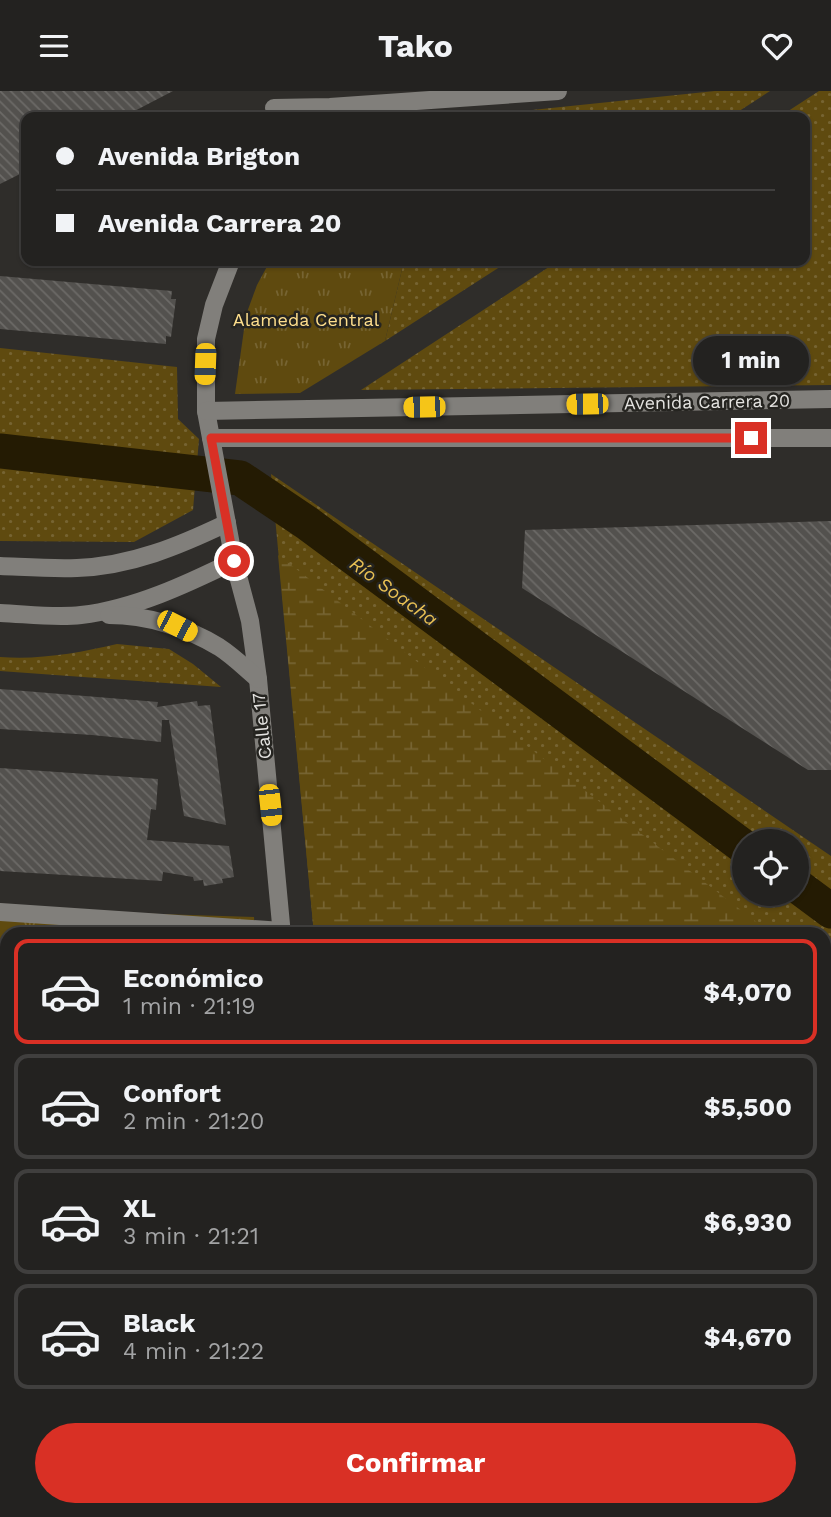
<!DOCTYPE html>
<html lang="es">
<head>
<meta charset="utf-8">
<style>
  :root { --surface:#232220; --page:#2b2a29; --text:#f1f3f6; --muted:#a3a4a5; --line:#403f3e; --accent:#d93025 }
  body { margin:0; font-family:"Work Sans",sans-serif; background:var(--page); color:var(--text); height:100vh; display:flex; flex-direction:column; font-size:26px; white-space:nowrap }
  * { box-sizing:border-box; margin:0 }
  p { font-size:23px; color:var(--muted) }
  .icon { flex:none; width:38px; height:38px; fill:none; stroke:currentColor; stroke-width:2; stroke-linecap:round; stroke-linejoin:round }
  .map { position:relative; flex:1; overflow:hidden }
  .sheet { position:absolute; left:0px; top:836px; width:831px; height:590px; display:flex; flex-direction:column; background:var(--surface); border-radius:21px 21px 0 0; box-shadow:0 2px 5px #0004,0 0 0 2px var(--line) }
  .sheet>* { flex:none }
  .banner { position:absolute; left:21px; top:21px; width:789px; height:154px; border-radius:14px; box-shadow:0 2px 5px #0004,0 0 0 2px var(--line); display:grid; align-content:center; height:154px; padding:0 35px; background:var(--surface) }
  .tools { position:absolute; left:732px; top:738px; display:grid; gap:14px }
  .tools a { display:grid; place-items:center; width:77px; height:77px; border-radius:50%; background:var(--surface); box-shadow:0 2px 5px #0004,0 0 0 2px var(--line); font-size:35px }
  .end { position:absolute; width:32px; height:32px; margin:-16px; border:9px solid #d93025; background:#fff; box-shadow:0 0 0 4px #fff }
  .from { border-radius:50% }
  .bubble { position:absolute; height:49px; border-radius:24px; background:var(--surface); box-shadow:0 2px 5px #0004,0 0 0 2px var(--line); font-size:23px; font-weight:700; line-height:49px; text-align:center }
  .car { position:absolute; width:21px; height:42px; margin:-21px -10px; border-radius:9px; box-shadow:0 0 5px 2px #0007; background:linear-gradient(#f5c518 24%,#345 0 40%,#f5c518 0 76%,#345 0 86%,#f5c518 0) }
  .banner b { display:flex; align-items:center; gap:24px; height:66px; font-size:26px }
  .banner b+b { border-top:2px solid var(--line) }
  .banner i { width:18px; height:18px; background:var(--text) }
  ul { padding:12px 0 0; list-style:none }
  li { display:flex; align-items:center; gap:21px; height:105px; margin:0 14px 10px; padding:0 21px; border:4px solid var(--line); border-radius:14px }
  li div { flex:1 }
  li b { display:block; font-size:26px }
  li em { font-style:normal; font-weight:700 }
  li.current { border-color:var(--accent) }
  li>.icon { width:63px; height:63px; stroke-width:1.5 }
  .primary-button { display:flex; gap:14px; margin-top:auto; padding:14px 35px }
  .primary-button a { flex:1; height:80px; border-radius:42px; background:var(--accent); color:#fff; font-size:28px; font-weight:700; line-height:80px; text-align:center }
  header { display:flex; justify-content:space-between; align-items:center; height:91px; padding:0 35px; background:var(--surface); font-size:32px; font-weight:700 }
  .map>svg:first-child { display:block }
  .grass { fill:url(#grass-dots); fill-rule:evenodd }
  .wetland { fill:url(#wetland-marsh) }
  .park { fill:url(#park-tufts) }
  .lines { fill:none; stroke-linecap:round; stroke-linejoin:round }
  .river { stroke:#241b03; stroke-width:35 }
  .building { fill:url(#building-back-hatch) }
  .minor { stroke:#817f7b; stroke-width:18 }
  .route { stroke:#d93025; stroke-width:9 }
  .labels { text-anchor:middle; stroke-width:5; stroke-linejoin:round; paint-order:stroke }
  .park-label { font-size:18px; fill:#ffdf8d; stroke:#252420 }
  .street-label { font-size:18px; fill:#e4e3e0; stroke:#252420 }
  .water-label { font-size:19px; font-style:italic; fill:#e7bf53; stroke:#252420 }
</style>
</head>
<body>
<header><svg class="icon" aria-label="menu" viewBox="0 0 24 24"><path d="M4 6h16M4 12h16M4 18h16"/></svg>Tako<svg class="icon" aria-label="heart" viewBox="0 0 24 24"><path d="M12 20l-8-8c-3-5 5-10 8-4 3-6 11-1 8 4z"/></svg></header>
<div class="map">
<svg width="831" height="1426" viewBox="0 0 831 1426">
  <defs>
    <pattern id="grass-dots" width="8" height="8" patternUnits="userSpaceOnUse" patternTransform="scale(1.75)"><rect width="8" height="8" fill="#5f4a0f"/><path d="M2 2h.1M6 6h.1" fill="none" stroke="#766432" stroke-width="1.8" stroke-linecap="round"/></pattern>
    <pattern id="wetland-marsh" width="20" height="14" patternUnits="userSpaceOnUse" patternTransform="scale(1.75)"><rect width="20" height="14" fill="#5f4a0f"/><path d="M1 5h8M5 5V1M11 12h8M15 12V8" fill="none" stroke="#766432"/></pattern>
    <pattern id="park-tufts" width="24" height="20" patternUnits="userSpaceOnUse" patternTransform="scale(1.75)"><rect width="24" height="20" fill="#5f4a0f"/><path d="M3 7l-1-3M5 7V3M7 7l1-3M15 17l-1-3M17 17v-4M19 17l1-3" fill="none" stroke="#766432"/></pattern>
    <pattern id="building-back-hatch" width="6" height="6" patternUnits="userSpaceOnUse" patternTransform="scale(1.75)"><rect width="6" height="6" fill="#53514e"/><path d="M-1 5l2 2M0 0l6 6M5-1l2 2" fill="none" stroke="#6c6a67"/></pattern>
  </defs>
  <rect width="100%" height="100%" fill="#2f2d2a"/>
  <g class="grass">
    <polygon points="715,0 770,0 730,26 465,26"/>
    <polygon points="819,0 831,0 831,294 361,299 558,170 805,170 805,26 779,26"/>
    <polygon points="404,170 509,170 385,250"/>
    <polygon points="0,257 177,276 178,328 199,348 193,419 134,451 0,450"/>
    <path d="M271,383l560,382v661h-526v-7h519v-575l-510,-1zM744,751h52v52h-52z"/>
    <path d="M117,553l52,5 24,15 28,23 -221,-16v-14c40,3 78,-4 117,-13z"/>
  </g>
  <g class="wetland">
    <polygon points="278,464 772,843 314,843"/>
    <polygon points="824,884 831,889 831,1426 305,1426 305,1419 824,1419"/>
  </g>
  <g class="park">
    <polygon points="270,170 404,170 385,250 300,302 235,303 246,224 257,194"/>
    <polygon points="0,818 254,826 255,843 7,844 7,1038 0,1038"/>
    <polygon points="0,1069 7,1069 7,1419 18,1419 18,1426 0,1426"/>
  </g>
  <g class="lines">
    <g class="river">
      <polyline points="0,360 240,387 307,432 744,756"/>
      <polyline points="796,794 831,820"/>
    </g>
  </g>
  <g class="building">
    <polygon points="0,0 173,0 123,26 26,26 26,71 22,73 26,80 0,93"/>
    <polygon points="0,185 172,200 171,208 176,208 171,246 166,245 166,253 0,238"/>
    <polygon points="831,430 831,679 808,679 522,497 525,439"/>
    <polygon points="0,598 158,611 157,616 197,610 198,615 210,614 226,734 184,725 169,629 162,629 161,651 92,644 0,638"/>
    <polygon points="0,677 158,688 156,719 151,718 147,749 229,755 234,786 222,788 223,792 204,795 203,789 194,790 193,786 163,781 162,790 0,780"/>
  </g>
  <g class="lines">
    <g class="minor">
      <polyline points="274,17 330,16 558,0"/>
      <polyline points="231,170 214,214 206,248 206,320 234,470 250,530 258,588 282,844"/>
      <polyline points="206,320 831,308"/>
      <polyline points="211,347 831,347"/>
      <path d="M0,475c25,1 51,3 77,2 54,-2 102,-22 150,-45"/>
      <path d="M0,522c26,1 55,5 81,2 53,-6 106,-31 153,-54"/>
      <path d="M109,524c38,0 77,12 110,32 14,9 26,21 39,32"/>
      <polyline points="0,821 282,840"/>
      <polyline points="259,1419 276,1420"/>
    </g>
  </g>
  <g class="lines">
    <polyline class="route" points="234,470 211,347 751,347"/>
  </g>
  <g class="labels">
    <g class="park-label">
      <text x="306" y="235">Alameda Central</text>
    </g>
    <g class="street-label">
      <text transform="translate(707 311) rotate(-1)" y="6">Avenida Carrera 20</text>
      <text transform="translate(262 635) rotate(-96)" y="6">Calle 17</text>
    </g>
    <g class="water-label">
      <text transform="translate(394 500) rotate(36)" y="7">Río Soacha</text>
    </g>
  </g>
</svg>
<div class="tools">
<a><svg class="icon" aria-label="locate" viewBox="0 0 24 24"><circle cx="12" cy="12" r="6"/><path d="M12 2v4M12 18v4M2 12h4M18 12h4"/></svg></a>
</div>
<i class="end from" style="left:234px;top:470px"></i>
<i class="end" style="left:751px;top:347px"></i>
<div class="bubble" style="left:693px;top:245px;width:116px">1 min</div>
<i class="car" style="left:205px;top:273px;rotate:182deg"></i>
<i class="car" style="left:587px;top:313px;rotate:269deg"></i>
<i class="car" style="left:424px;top:316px;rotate:269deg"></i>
<i class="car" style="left:177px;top:535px;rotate:117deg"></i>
<i class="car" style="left:270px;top:714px;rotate:174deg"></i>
<div class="banner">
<b><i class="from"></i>Avenida Brigton</b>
<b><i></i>Avenida Carrera 20</b>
</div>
<section class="sheet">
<ul>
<li class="current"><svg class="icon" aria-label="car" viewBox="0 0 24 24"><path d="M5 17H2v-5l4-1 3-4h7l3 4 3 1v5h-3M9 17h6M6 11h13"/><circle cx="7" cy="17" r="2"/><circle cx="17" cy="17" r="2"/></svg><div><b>Económico</b><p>1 min · 21:19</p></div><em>$4,070</em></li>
<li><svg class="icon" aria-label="car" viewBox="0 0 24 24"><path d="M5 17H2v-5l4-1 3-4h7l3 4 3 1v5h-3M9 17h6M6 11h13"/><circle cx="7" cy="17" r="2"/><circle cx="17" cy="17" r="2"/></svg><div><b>Confort</b><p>2 min · 21:20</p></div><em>$5,500</em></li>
<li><svg class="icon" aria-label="car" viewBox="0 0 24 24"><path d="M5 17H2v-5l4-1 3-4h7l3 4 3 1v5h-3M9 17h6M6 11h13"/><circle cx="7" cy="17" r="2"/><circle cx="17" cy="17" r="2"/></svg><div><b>XL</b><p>3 min · 21:21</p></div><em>$6,930</em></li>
<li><svg class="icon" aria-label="car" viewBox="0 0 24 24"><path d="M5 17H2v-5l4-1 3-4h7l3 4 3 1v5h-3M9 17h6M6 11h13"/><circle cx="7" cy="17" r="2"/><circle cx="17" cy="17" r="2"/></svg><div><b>Black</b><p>4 min · 21:22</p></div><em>$4,670</em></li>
</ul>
<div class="primary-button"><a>Confirmar</a></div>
</section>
</div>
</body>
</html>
